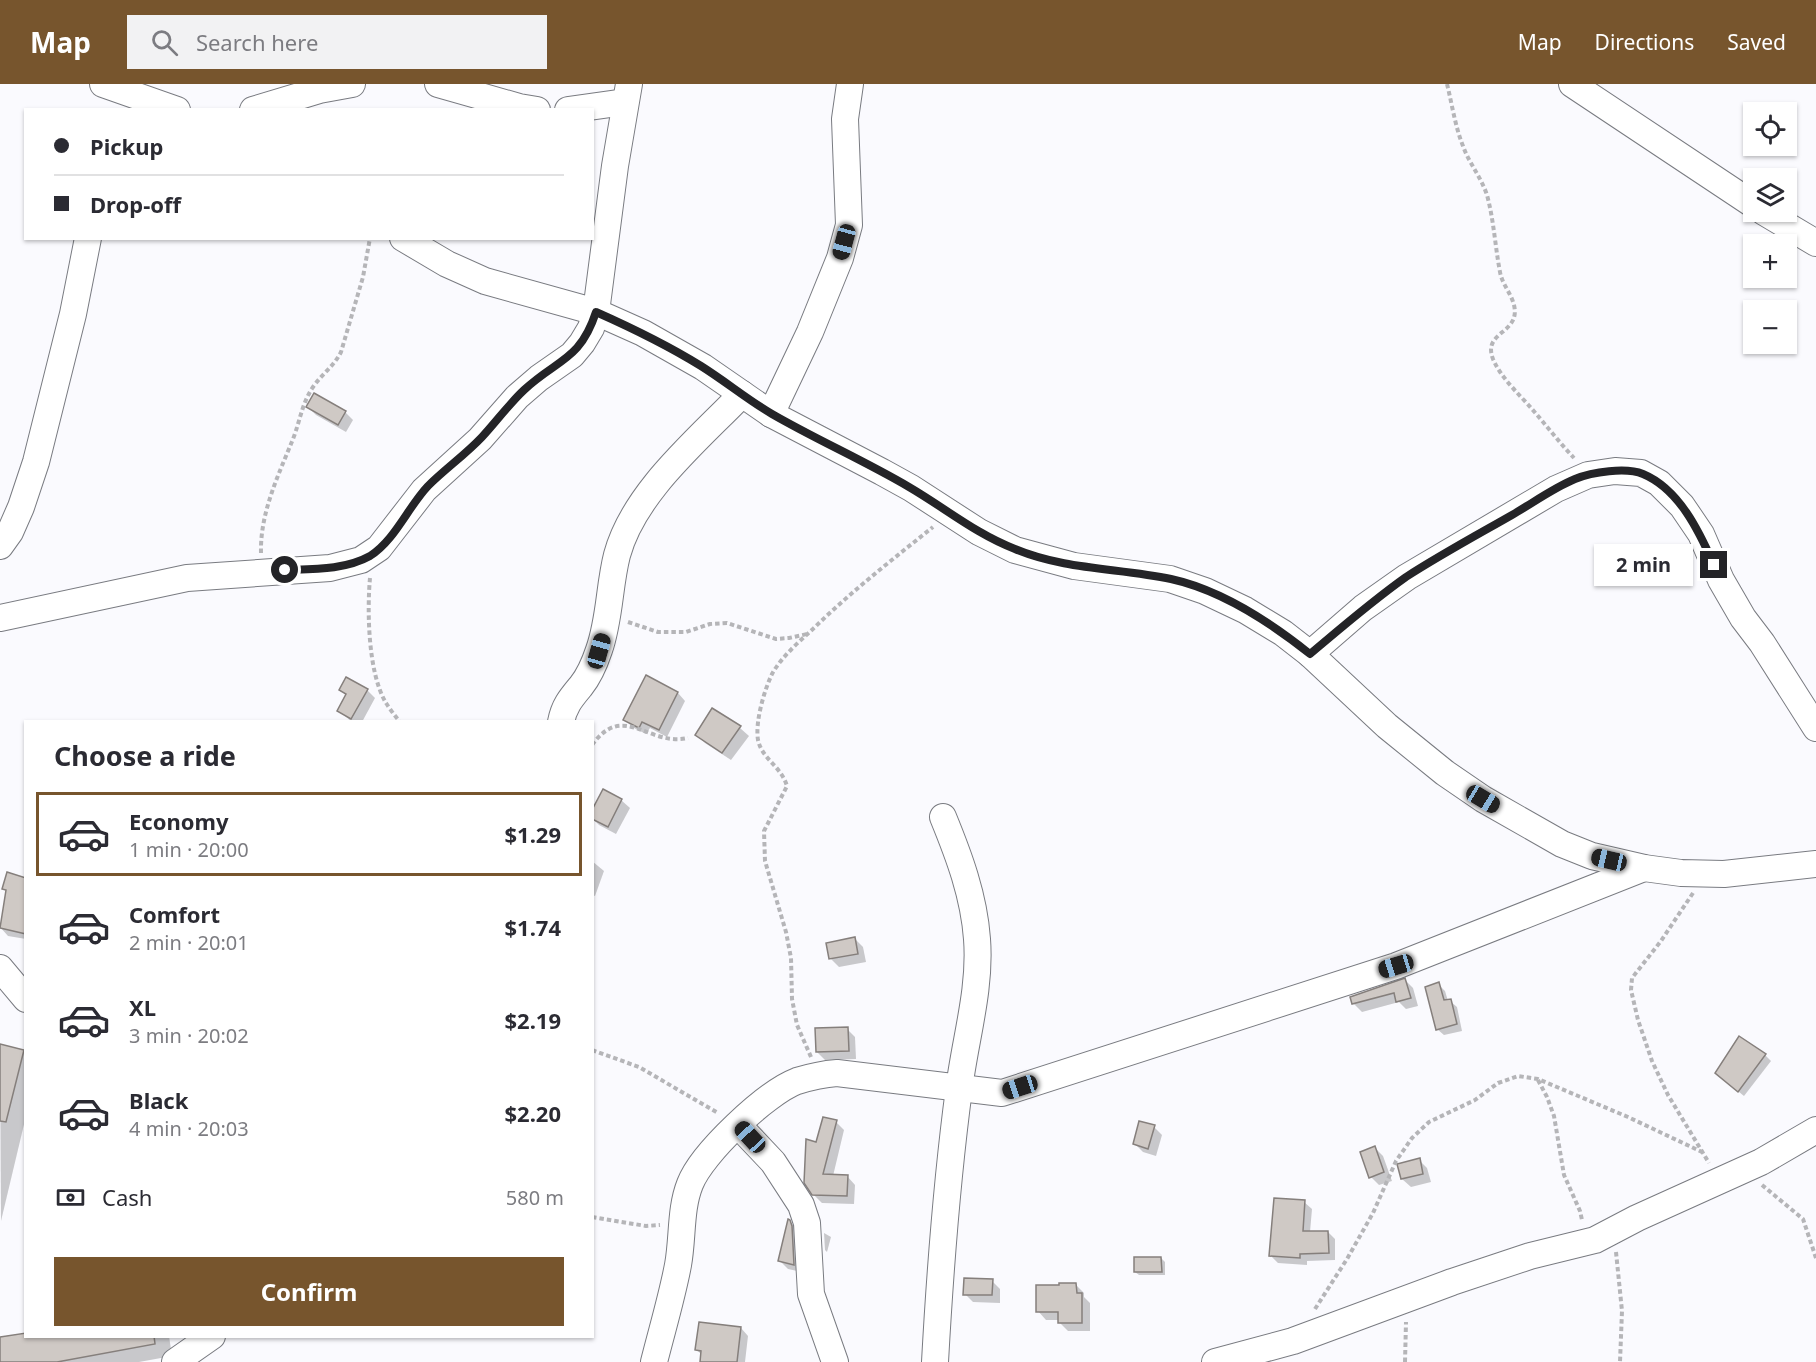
<!DOCTYPE html>
<html lang="en">
<head>
<meta charset="utf-8">
<style>
  :root { --surface:#fff; --page:#f2f2f3; --text:#2b2b33; --muted:#7c7c81; --line:#e1e1e2; --accent:#77552d }
  body { margin:0; font-family:"Noto Sans",sans-serif; background:var(--page); color:var(--text); height:100vh; display:flex; flex-direction:column; font-size:22px; white-space:nowrap }
  * { box-sizing:border-box; margin:0 }
  p { font-size:20px; color:var(--muted) }
  .icon { flex:none; width:33px; height:33px; fill:none; stroke:currentColor; stroke-width:2; stroke-linecap:round; stroke-linejoin:round }
  .map { position:relative; flex:1; overflow:hidden }
  .side { position:absolute; left:24px; top:636px; width:570px; height:618px; display:flex; flex-direction:column; background:var(--surface); border-radius:0px; box-shadow:0 2px 4px #0004 }
  .side>* { flex:none }
  .banner { position:absolute; left:24px; top:24px; width:570px; height:132px; border-radius:0px; box-shadow:0 2px 4px #0004; display:grid; align-content:center; height:132px; padding:0 30px; background:var(--surface) }
  .buttons { position:absolute; left:1743px; top:18px; display:grid; gap:12px }
  .buttons a { display:grid; place-items:center; width:54px; height:54px; border-radius:0px; background:var(--surface); box-shadow:0 2px 4px #0004; font-size:30px }
  .end { position:absolute; width:27px; height:27px; margin:-14px; border:8px solid #242427; background:#fff; box-shadow:0 0 0 3px #fff }
  .from { border-radius:50% }
  .bubble { position:absolute; height:42px; border-radius:0px; background:var(--surface); box-shadow:0 2px 4px #0004; font-size:20px; font-weight:700; line-height:42px; text-align:center }
  .car { position:absolute; width:18px; height:36px; margin:-18px -9px; border-radius:8px; box-shadow:0 0 4px 2px #0007; background:linear-gradient(#222 24%,#8ab4d8 0 40%,#222 0 76%,#8ab4d8 0 86%,#222 0) }
  .banner b { display:flex; align-items:center; gap:21px; height:57px; font-size:22px }
  .banner b+b { border-top:2px solid var(--line) }
  .banner i { width:15px; height:15px; background:var(--text) }
  ul { padding:0; list-style:none }
  li { display:flex; align-items:center; gap:18px; height:84px; margin:0 12px 9px; padding:0 18px; border:3px solid transparent; border-radius:0px }
  li div { flex:1 }
  li b { display:block; font-size:22px }
  li em { font-style:normal; font-weight:700 }
  li.selected { border-color:var(--accent) }
  li>.icon { width:54px; height:54px; stroke-width:1.5 }
  h2 { padding:0 30px; font-size:27px; line-height:72px }
  .pay { display:flex; align-items:center; gap:15px; height:66px; padding:0 30px; font-size:22px }
  .pay p { margin-inline-start:auto }
  .action { display:flex; gap:12px; margin-top:auto; padding:12px 30px }
  .action a { flex:1; height:69px; border-radius:0px; background:var(--accent); color:#fff; font-size:24px; font-weight:700; line-height:69px; text-align:center }
  header { display:flex; align-items:center; gap:36px; box-sizing:border-box; height:84px; padding:0 30px; background:var(--accent); color:#fff }
  header strong { font-size:28px }
  nav { display:flex; gap:33px; margin-inline-start:auto; font-size:21px }
  .search { width:420px; height:54px; background:var(--page); display:flex; align-items:center; gap:15px; box-sizing:border-box; padding:0 21px; border-radius:0px; color:var(--muted); font-size:22px }
  .map>svg:first-child { display:block }
  .shadow { fill:#0003 }
  .building { fill:#cfc9c5; stroke:#857f7c; stroke-width:1.5 }
  .lines { fill:none; stroke-linecap:round; stroke-linejoin:round }
  .minor-casing { stroke:#797b81; stroke-width:28 }
  .path { stroke:#b5b5b8; stroke-width:4; stroke-dasharray:4.5 3; stroke-linecap:butt }
  .minor { stroke:#fff; stroke-width:26 }
  .route { stroke:#242427; stroke-width:8 }
</style>
</head>
<body>
<header>
<strong>Map</strong>
<div class="search"><svg class="icon" aria-label="search" viewBox="0 0 24 24"><circle cx="10" cy="10" r="6"/><path d="M15 15l6 6"/></svg>Search here</div>
<nav><a>Map</a><a>Directions</a><a>Saved</a></nav>
</header>
<div class="map">
<svg width="1816" height="1278" viewBox="0 0 1816 1278">
  <rect width="100%" height="100%" fill="#fafafe"/>
  <g class="shadow">
    <polygon points="308,323 345,328 353,336 346,348 316,331"/>
    <polygon points="647,593 678,609 685,617 667,653 650,644 646,650 632,643 625,635"/>
    <polygon points="341,605 367,606 375,614 362,638 352,638 339,627 347,611"/>
    <polygon points="713,626 740,644 749,652 731,676 705,659 697,651"/>
    <polygon points="621,716 630,724 616,750 599,741 592,734"/>
    <polygon points="592,777 604,787 595,812 592,811"/>
    <polygon points="26,795 26,855 8,852 0,843 7,808 4,805"/>
    <polygon points="855,855 863,863 866,878 839,883 831,875"/>
    <polygon points="1405,896 1413,904 1418,922 1406,925 1399,918 1362,928 1354,920"/>
    <polygon points="1438,900 1445,907 1448,917 1450,917 1457,923 1462,947 1444,951 1437,945"/>
    <polygon points="847,945 855,953 856,975 825,976 817,968"/>
    <polygon points="0,962 23,967 26,970 26,1032 1,1137"/>
    <polygon points="1765,971 1771,977 1744,1012 1723,995"/>
    <polygon points="836,1038 844,1046 833,1092 847,1092 855,1101 854,1120 822,1119 813,1110"/>
    <polygon points="1154,1043 1162,1051 1156,1072 1143,1068 1135,1060"/>
    <polygon points="1375,1064 1383,1072 1392,1097 1379,1101 1371,1093"/>
    <polygon points="1419,1076 1427,1084 1431,1098 1411,1103 1402,1095 1399,1081"/>
    <polygon points="1304,1118 1312,1125 1310,1148 1328,1148 1335,1155 1335,1176 1307,1177 1307,1181 1278,1179 1271,1172"/>
    <polygon points="789,1137 798,1146 802,1188 788,1185 780,1177"/>
    <polygon points="824,1149 831,1153 827,1168 825,1166"/>
    <polygon points="1161,1174 1165,1178 1165,1191 1139,1191 1135,1188"/>
    <polygon points="992,1197 1000,1205 1000,1219 973,1218 965,1210"/>
    <polygon points="1076,1201 1084,1209 1084,1213 1090,1219 1090,1247 1068,1247 1060,1239 1060,1236 1046,1236 1038,1227"/>
    <polygon points="741,1244 748,1252 745,1278 701,1278 702,1271 697,1266"/>
    <polygon points="26,1252 169,1252 172,1272 139,1278 0,1278 0,1254"/>
  </g>
  <g class="building">
    <polygon points="314,309 346,327 338,341 306,323"/>
    <polygon points="646,591 678,608 659,646 642,638 639,644 623,636"/>
    <polygon points="346,593 368,605 351,635 337,627 346,610 339,606"/>
    <polygon points="712,624 741,642 722,669 695,651"/>
    <polygon points="603,705 622,715 608,743 592,735 592,726"/>
    <polygon points="7,788 26,794 26,850 0,844 6,806 2,805"/>
    <polygon points="855,853 858,870 829,875 826,859"/>
    <polygon points="1405,894 1411,914 1396,918 1394,909 1352,920 1350,913"/>
    <polygon points="1439,898 1444,916 1451,915 1457,940 1436,946 1425,903"/>
    <polygon points="848,943 849,967 816,968 815,944"/>
    <polygon points="1739,952 1766,970 1738,1008 1715,989"/>
    <polygon points="0,960 24,966 6,1038 0,1037"/>
    <polygon points="823,1033 837,1036 823,1090 848,1091 847,1112 812,1111 804,1099 806,1055 816,1058"/>
    <polygon points="1139,1037 1155,1041 1148,1065 1133,1060"/>
    <polygon points="1375,1062 1384,1088 1369,1094 1360,1068"/>
    <polygon points="1420,1074 1423,1090 1401,1095 1397,1080"/>
    <polygon points="1274,1114 1305,1116 1303,1147 1328,1147 1329,1169 1300,1170 1300,1174 1269,1172"/>
    <polygon points="788,1135 790,1136 792,1142 794,1181 778,1177"/>
    <polygon points="1134,1173 1161,1173 1162,1188 1134,1188"/>
    <polygon points="964,1194 993,1195 992,1211 963,1211"/>
    <polygon points="1059,1199 1076,1199 1077,1209 1082,1209 1082,1239 1058,1239 1058,1228 1036,1228 1036,1201 1059,1201"/>
    <polygon points="699,1238 741,1243 737,1278 700,1278 701,1267 695,1266"/>
    <polygon points="26,1249 26,1252 154,1252 155,1260 57,1278 0,1278 0,1253"/>
  </g>
  <g class="lines">
    <g class="minor-casing">
      <g id="minor">
        <polyline points="103,0 177,26"/>
        <polyline points="438,0 519,23 537,26"/>
        <polyline points="1572,0 1754,121"/>
        <polyline points="253,26 319,6 352,0"/>
        <polyline points="568,26 625,18"/>
        <polyline points="1764,128 1816,159"/>
        <polyline points="403,154 447,180 485,197 596,228 643,249 703,283 771,330 882,388 911,404 979,448 1015,466 1074,482 1170,495 1205,507 1245,526 1283,549 1310,570 1387,642 1445,689 1483,715 1562,760 1592,772 1644,784 1681,789 1724,790 1816,780"/>
        <polyline points="771,330 810,248 840,174 849,141 845,35 850,0"/>
        <polyline points="0,462 10,448 21,423 36,378 73,230 88,154"/>
        <polyline points="0,534 187,494 330,484 361,476 379,464 424,406 480,355 517,313 539,294 572,271 582,259 591,244 596,228 615,82 629,0"/>
        <polyline points="1310,570 1363,524 1407,493 1556,405 1588,391 1615,387 1641,389 1659,399 1682,422 1701,450 1721,496 1743,534 1762,559 1816,644"/>
        <path d="M561,638c3,-16 10,-24 20,-36 8,-10 14,-24 18,-36 11,-31 10,-64 18,-95 17,-63 81,-115 125,-161"/>
        <polyline points="0,884 26,915"/>
        <polyline points="738,1041 773,1078 801,1121 807,1139 811,1210 835,1278"/>
        <polyline points="175,1278 212,1252"/>
        <path d="M654,1278c8,-32 18,-65 24,-97 5,-27 2,-56 12,-81 12,-31 76,-91 107,-103 13,-4 27,-7 40,-8l165,20 394,-127 248,-98"/>
        <path d="M935,1278c5,-91 12,-183 24,-273 6,-49 22,-100 18,-150 -3,-43 -18,-83 -34,-122"/>
        <polyline points="1215,1278 1293,1257 1452,1198 1530,1172 1595,1156 1637,1134 1761,1078 1816,1046"/>
      </g>
    </g>
    <g class="path">
      <path d="M1447,0c5,20 8,42 16,62 6,17 18,31 24,49 7,26 8,51 13,77 2,12 11,21 14,33 7,29 -32,26 -21,54 8,19 26,35 39,50 14,16 27,33 42,49"/>
      <path d="M261,469c-1,-40 17,-77 32,-114 7,-18 9,-36 20,-52 9,-13 21,-21 28,-35l22,-75 7,-39"/>
      <path d="M370,494c-3,33 -2,95 16,125 4,6 9,13 14,19"/>
      <polyline points="628,538 658,548 686,548 710,540 727,539 776,555 789,554 807,550"/>
      <path d="M592,661c32,-44 56,2 96,-7"/>
      <polyline points="1693,809 1661,857 1632,894 1631,906 1638,936 1652,977 1668,1011 1709,1079"/>
      <polyline points="592,966 639,983 718,1029"/>
      <path d="M811,973l-14,-32 -5,-26 -1,-41 -5,-26 -21,-71 -1,-30 23,-45c-6,-20 -25,-27 -29,-46 -3,-18 6,-49 14,-66 10,-18 28,-33 43,-47 37,-36 78,-68 118,-100"/>
      <polyline points="1538,996 1547,1013 1554,1032 1564,1091 1580,1127 1582,1136"/>
      <polyline points="1762,1101 1803,1135 1816,1174"/>
      <polyline points="592,1133 646,1142 660,1141"/>
      <polyline points="1616,1168 1622,1227 1620,1278"/>
      <polyline points="1315,1225 1347,1175 1373,1129 1396,1077 1412,1054 1429,1038 1475,1016 1498,999 1518,992 1538,995 1628,1033 1702,1068"/>
      <polyline points="1405,1278 1406,1238"/>
    </g>
    <use href="#minor" class="minor"/>
  </g>
  <g class="lines">
    <path class="route" d="M285,486c28,-1 60,0 85,-14 25,-16 38,-49 58,-70 17,-17 37,-31 54,-49 14,-15 27,-33 42,-47 33,-31 56,-29 72,-78 36,16 71,33 105,54 24,15 47,34 71,48 45,26 93,47 137,73 36,21 67,47 106,62 50,21 104,19 156,30 50,11 99,43 139,75 31,-26 62,-53 96,-77 34,-22 71,-42 106,-62 21,-12 41,-27 63,-36 17,-7 51,-12 68,-5 36,15 56,57 71,91"/>
  </g>
</svg>
<div class="buttons">
<a><svg class="icon" aria-label="locate" viewBox="0 0 24 24"><circle cx="12" cy="12" r="6"/><path d="M12 2v4M12 18v4M2 12h4M18 12h4"/></svg></a>
<a><svg class="icon" aria-label="layers" viewBox="0 0 24 24"><path d="M12 4l9 5-9 5-9-5zM3 14l9 5 9-5"/></svg></a>
<a>+</a>
<a>−</a>
</div>
<i class="end from" style="left:285px;top:486px"></i>
<i class="end" style="left:1714px;top:481px"></i>
<div class="bubble" style="left:1594px;top:460px;width:99px">2 min</div>
<i class="car" style="left:844px;top:158px;rotate:195deg"></i>
<i class="car" style="left:599px;top:567px;rotate:16deg"></i>
<i class="car" style="left:1483px;top:715px;rotate:121deg"></i>
<i class="car" style="left:1609px;top:776px;rotate:283deg"></i>
<i class="car" style="left:1396px;top:882px;rotate:253deg"></i>
<i class="car" style="left:1020px;top:1003px;rotate:252deg"></i>
<i class="car" style="left:750px;top:1053px;rotate:317deg"></i>
<div class="banner">
<b><i class="from"></i>Pickup</b>
<b><i></i>Drop-off</b>
</div>
<section class="side">
<h2>Choose a ride</h2>
<ul>
<li class="selected"><svg class="icon" aria-label="car" viewBox="0 0 24 24"><path d="M5 17H2v-5l4-1 3-4h7l3 4 3 1v5h-3M9 17h6M6 11h13"/><circle cx="7" cy="17" r="2"/><circle cx="17" cy="17" r="2"/></svg><div><b>Economy</b><p>1 min · 20:00</p></div><em>$1.29</em></li>
<li><svg class="icon" aria-label="car" viewBox="0 0 24 24"><path d="M5 17H2v-5l4-1 3-4h7l3 4 3 1v5h-3M9 17h6M6 11h13"/><circle cx="7" cy="17" r="2"/><circle cx="17" cy="17" r="2"/></svg><div><b>Comfort</b><p>2 min · 20:01</p></div><em>$1.74</em></li>
<li><svg class="icon" aria-label="car" viewBox="0 0 24 24"><path d="M5 17H2v-5l4-1 3-4h7l3 4 3 1v5h-3M9 17h6M6 11h13"/><circle cx="7" cy="17" r="2"/><circle cx="17" cy="17" r="2"/></svg><div><b>XL</b><p>3 min · 20:02</p></div><em>$2.19</em></li>
<li><svg class="icon" aria-label="car" viewBox="0 0 24 24"><path d="M5 17H2v-5l4-1 3-4h7l3 4 3 1v5h-3M9 17h6M6 11h13"/><circle cx="7" cy="17" r="2"/><circle cx="17" cy="17" r="2"/></svg><div><b>Black</b><p>4 min · 20:03</p></div><em>$2.20</em></li>
</ul>
<div class="pay"><svg class="icon" aria-label="cash" viewBox="0 0 24 24"><path d="M3 7h18v10H3z"/><circle cx="12" cy="12" r="2"/></svg>Cash<p>580 m</p></div>
<div class="action"><a>Confirm</a></div>
</section>
</div>
</body>
</html>
